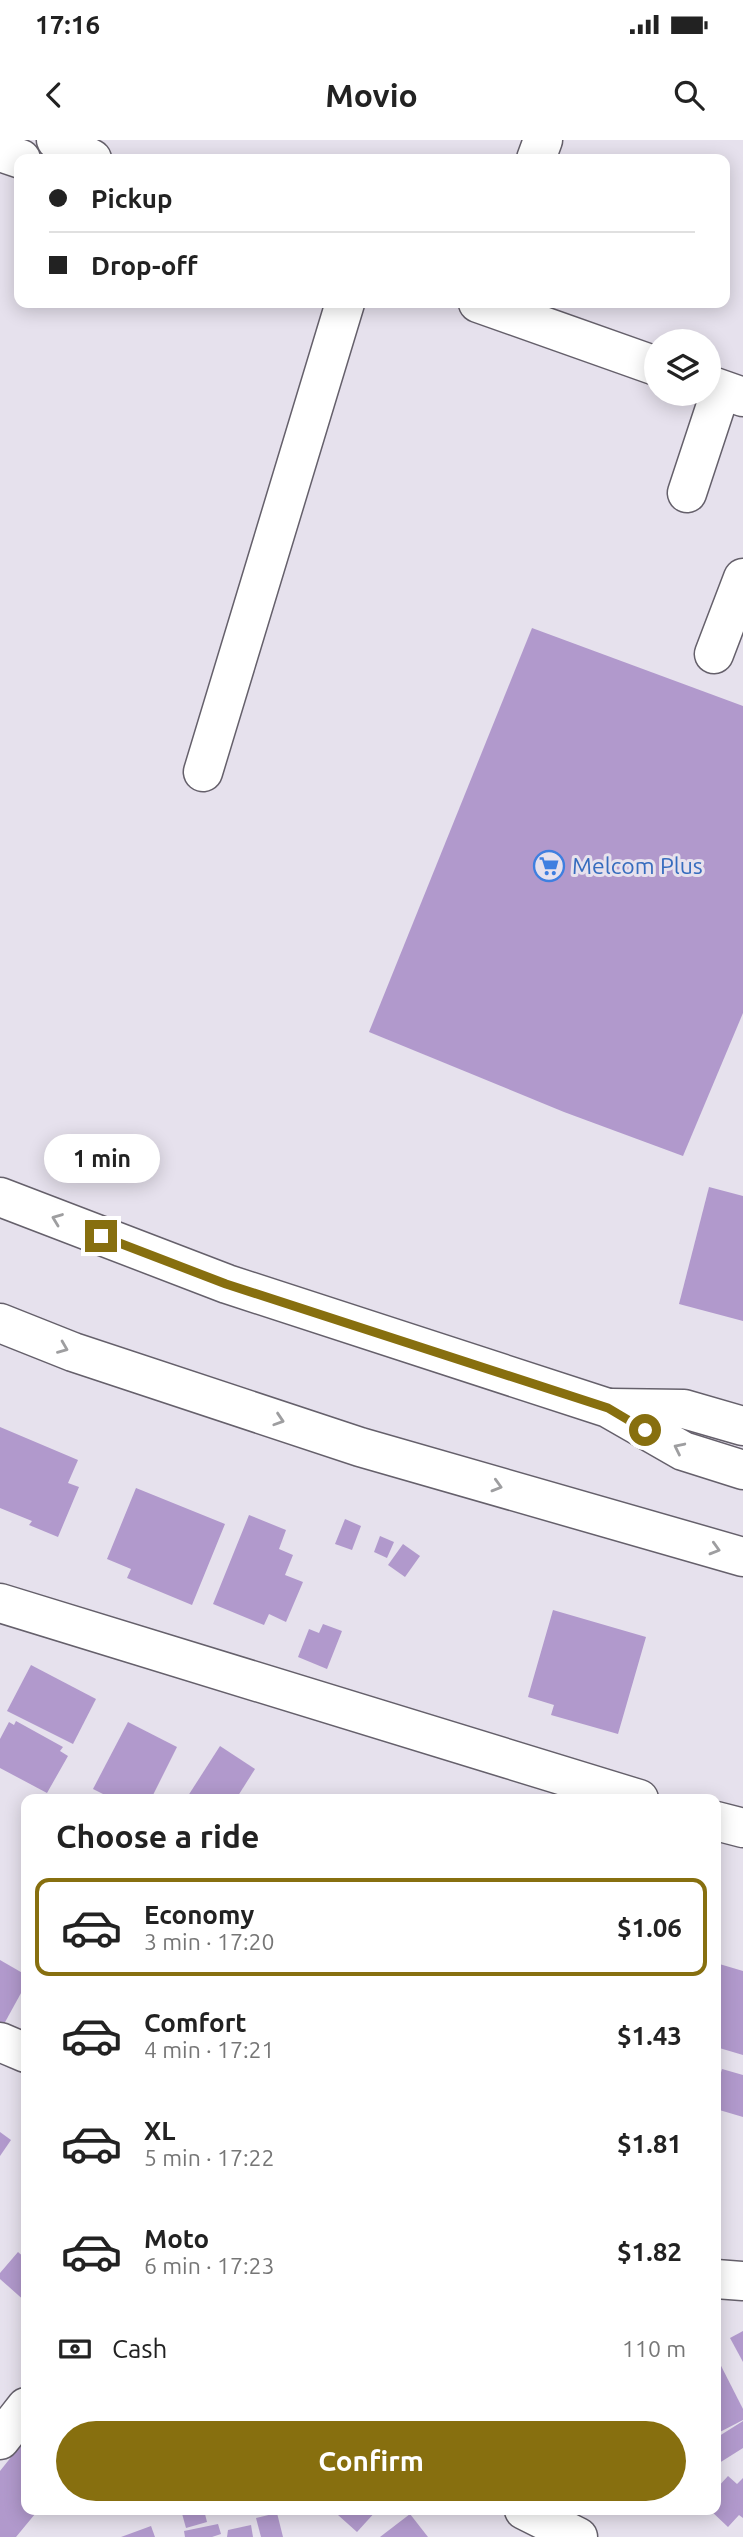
<!DOCTYPE html>
<html lang="en">
<head>
<meta charset="utf-8">
<style>
  :root { --surface:#fff; --page:#f6f6f6; --text:#222; --muted:#767676; --line:#e0e0e0; --accent:#876f0f }
  body { margin:0; font-family:Ubuntu,sans-serif; background:var(--page); color:var(--text); height:100vh; display:flex; flex-direction:column; font-size:26px; white-space:nowrap }
  * { box-sizing:border-box; margin:0 }
  p { font-size:23px; color:var(--muted) }
  .icon { flex:none; width:38px; height:38px; fill:none; stroke:currentColor; stroke-width:2; stroke-linecap:round; stroke-linejoin:round }
  .map { position:relative; flex:1; overflow:hidden }
  .drawer { position:absolute; left:21px; top:1654px; width:700px; height:721px; display:flex; flex-direction:column; background:var(--surface); border-radius:14px; box-shadow:0 4px 18px #0003 }
  .drawer>* { flex:none }
  .hud { position:absolute; left:14px; top:14px; width:716px; height:154px; border-radius:14px; box-shadow:0 4px 18px #0003; display:grid; align-content:center; height:154px; padding:0 35px; background:var(--surface) }
  .tools { position:absolute; left:644px; top:189px; display:grid; gap:14px }
  .tools a { display:grid; place-items:center; width:77px; height:77px; border-radius:50%; background:var(--surface); box-shadow:0 4px 18px #0003; font-size:35px }
  .end { position:absolute; width:32px; height:32px; margin:-16px; border:9px solid #876f0f; background:#fff; box-shadow:0 0 0 4px #fff }
  .from { border-radius:50% }
  .bubble { position:absolute; height:49px; border-radius:24px; background:var(--surface); box-shadow:0 4px 18px #0003; font-size:23px; font-weight:700; line-height:49px; text-align:center }
  .hud b { display:flex; align-items:center; gap:24px; height:66px; font-size:26px }
  .hud b+b { border-top:2px solid var(--line) }
  .hud i { width:18px; height:18px; background:var(--text) }
  ul { padding:0; list-style:none }
  li { display:flex; align-items:center; gap:21px; height:98px; margin:0 14px 10px; padding:0 21px; border:4px solid transparent; border-radius:14px }
  li div { flex:1 }
  li b { display:block; font-size:26px }
  li em { font-style:normal; font-weight:700 }
  li.on { border-color:var(--accent) }
  li>.icon { width:63px; height:63px; stroke-width:1.5 }
  h2 { padding:0 35px; font-size:32px; line-height:84px }
  .pay { display:flex; align-items:center; gap:18px; height:77px; padding:0 35px; font-size:26px }
  .pay p { margin-inline-start:auto }
  .button { display:flex; gap:14px; margin-top:auto; padding:14px 35px }
  .button a { flex:1; height:80px; border-radius:42px; background:var(--accent); color:#fff; font-size:28px; font-weight:700; line-height:80px; text-align:center }
  .status { display:flex; justify-content:space-between; align-items:center; height:49px; padding:0 35px; background:var(--surface); direction:ltr }
  .status svg { height:19px; fill:currentColor }
  header { display:flex; justify-content:space-between; align-items:center; height:91px; padding:0 35px; background:var(--surface); font-size:32px; font-weight:700 }
  .map>svg:first-child { display:block }
  .building { fill:#b199cc }
  .lines { fill:none; stroke-linecap:round; stroke-linejoin:round }
  .minor-casing { stroke:#65606b; stroke-width:41 }
  .major-casing { stroke:#65606b; stroke-width:41 }
  .minor { stroke:#fff; stroke-width:38 }
  .major { stroke:#fff; stroke-width:38 }
  .oneway { stroke:#9e9ea0 }
  .route { stroke:#876f0f; stroke-width:9 }
  .labels { text-anchor:middle; stroke-width:6; stroke-linejoin:round; paint-order:stroke }
  .shop-label { font-size:23px; fill:#366cbe; stroke:#e6e1ed; text-anchor:start }
</style>
</head>
<body>
<div class="status"><b>17:16</b><svg viewBox="0 0 49 12"><path d="M0 12V9h3v3zM5 12V6h3v6zM10 12V3h3v9zM15 12V0h3v12zM26 1h20v11H26zM47 4h2v5h-2z"/></svg></div>
<header><svg class="icon" aria-label="back" viewBox="0 0 24 24"><path d="M15 5l-7 7 7 7"/></svg>Movio<svg class="icon" aria-label="search" viewBox="0 0 24 24"><circle cx="10" cy="10" r="6"/><path d="M15 15l6 6"/></svg></header>
<div class="map">
<svg width="743" height="2397" viewBox="0 0 743 2397">
  <rect width="100%" height="100%" fill="#e6e1ed"/>
  <g class="building">
    <polygon points="532,488 743,566 743,873 683,1016 564,972 369,892"/>
    <polygon points="709,1047 743,1056 743,1181 679,1164"/>
    <polygon points="0,1287 78,1320 68,1343 79,1347 58,1397 29,1385 32,1381 0,1368"/>
    <polygon points="136,1348 225,1384 192,1465 127,1438 131,1429 107,1419"/>
    <polygon points="249,1375 286,1390 279,1409 293,1415 285,1435 303,1442 286,1482 269,1474 264,1485 213,1464"/>
    <polygon points="345,1379 361,1386 352,1410 335,1404"/>
    <polygon points="380,1396 394,1402 387,1418 374,1412"/>
    <polygon points="403,1404 420,1416 405,1437 388,1425"/>
    <polygon points="553,1470 646,1497 618,1594 551,1575 554,1565 528,1557"/>
    <polygon points="323,1484 342,1491 327,1529 298,1517 309,1489 319,1493"/>
    <polygon points="31,1525 96,1559 73,1604 7,1571"/>
    <polygon points="16,1581 63,1607 60,1611 68,1616 47,1653 0,1628 0,1599 9,1582 14,1585"/>
    <polygon points="128,1582 177,1607 151,1659 113,1659 93,1649"/>
    <polygon points="220,1606 255,1629 236,1659 186,1659"/>
    <polygon points="0,1820 26,1835 26,1844 4,1884 0,1882"/>
    <polygon points="716,1823 743,1831 743,1915 716,1907"/>
    <polygon points="722,1929 743,1935 743,1977 716,1969 716,1949"/>
    <polygon points="0,1992 11,2000 0,2016"/>
    <polygon points="18,2112 26,2119 26,2162 0,2139 0,2133"/>
    <polygon points="743,2191 743,2222 730,2198"/>
    <polygon points="716,2216 743,2269 743,2280 716,2294"/>
    <polygon points="743,2281 743,2308 716,2325 716,2298"/>
    <polygon points="20,2306 26,2311 26,2360 22,2364 26,2370 35,2374 16,2397 0,2397 0,2331"/>
    <polygon points="728,2336 737,2344 743,2338 743,2378 739,2375 728,2387 710,2370 716,2370 716,2349"/>
    <polygon points="181,2370 204,2370 207,2382 186,2388"/>
    <polygon points="212,2370 236,2370 236,2371 213,2375"/>
    <polygon points="344,2370 377,2370 357,2392 338,2375"/>
    <polygon points="277,2373 283,2397 261,2397 256,2378"/>
    <polygon points="410,2374 428,2397 380,2397"/>
    <polygon points="218,2384 221,2394 212,2397 185,2397 184,2391"/>
    <polygon points="251,2385 253,2397 227,2397 228,2390"/>
    <polygon points="151,2386 155,2397 121,2397"/>
  </g>
  <g class="lines">
    <g class="minor-casing">
      <g id="minor">
        <polyline points="536,19 543,0"/>
        <polyline points="687,353 721,250"/>
        <polyline points="714,514 743,438"/>
        <polyline points="203,632 345,163"/>
        <polyline points="0,1057 227,1144 608,1268 683,1311 743,1330"/>
        <polyline points="0,1183 73,1212 360,1307 743,1417"/>
        <polyline points="611,1268 684,1269 743,1286"/>
        <polyline points="0,1463 639,1659"/>
        <polyline points="716,1681 743,1688"/>
        <polyline points="0,1902 26,1913"/>
        <polyline points="716,2139 743,2141"/>
        <polyline points="0,2300 26,2267"/>
        <polyline points="524,2370 578,2397"/>
      </g>
    </g>
    <g class="major-casing">
      <g id="major">
        <polyline points="56,0 92,19"/>
        <polyline points="0,12 21,19"/>
        <polyline points="478,163 656,226"/>
        <polyline points="709,245 743,257"/>
      </g>
    </g>
    <use href="#minor" class="minor"/>
    <use href="#major" class="major"/>
  </g>
  <defs><path id="oneway-chevron" d="M-2-3.5L2.5 0L-2 3.5" fill="none" stroke-width="1.6" stroke-linecap="round" stroke-linejoin="round" transform="scale(1.75)"/></defs>
  <g class="oneway">
    <use href="#oneway-chevron" transform="translate(57 1079) rotate(-159)"/>
    <use href="#oneway-chevron" transform="translate(63 1208) rotate(22)"/>
    <use href="#oneway-chevron" transform="translate(279 1280) rotate(18)"/>
    <use href="#oneway-chevron" transform="translate(679 1308) rotate(-154)"/>
    <use href="#oneway-chevron" transform="translate(497 1346) rotate(16)"/>
    <use href="#oneway-chevron" transform="translate(715 1409) rotate(16)"/>
  </g>
  <g class="lines">
    <polyline class="route" points="101,1096 226,1144 608,1268 645,1290"/>
  </g>
  <defs>
    <g id="supermarket-ring" transform="scale(1.575)"><circle r="9.5" fill="#e6e1ed" stroke="#3f7fe0" stroke-width="1.5"/><path d="M-6-5.5h2.5l.6 2H6L4.5 2H-2.5L-4.4-4H-6ZM-1.5 3.2a1.3 1.3 0 1 0 .1 0ZM3 3.2a1.3 1.3 0 1 0 .1 0Z" fill="#3f7fe0"/></g>
  </defs>
  <g fill-rule="evenodd">
    <use href="#supermarket-ring" x="549" y="726"/>
  </g>
  <g class="labels">
    <g class="shop-label">
      <text x="572" y="734">Melcom Plus</text>
    </g>
  </g>
</svg>
<div class="tools">
<a><svg class="icon" aria-label="layers" viewBox="0 0 24 24"><path d="M12 4l9 5-9 5-9-5zM3 14l9 5 9-5"/></svg></a>
</div>
<i class="end from" style="left:645px;top:1290px"></i>
<i class="end" style="left:101px;top:1096px"></i>
<div class="bubble" style="left:44px;top:994px;width:116px">1 min</div>
<div class="hud">
<b><i class="from"></i>Pickup</b>
<b><i></i>Drop-off</b>
</div>
<section class="drawer">
<h2>Choose a ride</h2>
<ul>
<li class="on"><svg class="icon" aria-label="car" viewBox="0 0 24 24"><path d="M5 17H2v-5l4-1 3-4h7l3 4 3 1v5h-3M9 17h6M6 11h13"/><circle cx="7" cy="17" r="2"/><circle cx="17" cy="17" r="2"/></svg><div><b>Economy</b><p>3 min · 17:20</p></div><em>$1.06</em></li>
<li><svg class="icon" aria-label="car" viewBox="0 0 24 24"><path d="M5 17H2v-5l4-1 3-4h7l3 4 3 1v5h-3M9 17h6M6 11h13"/><circle cx="7" cy="17" r="2"/><circle cx="17" cy="17" r="2"/></svg><div><b>Comfort</b><p>4 min · 17:21</p></div><em>$1.43</em></li>
<li><svg class="icon" aria-label="car" viewBox="0 0 24 24"><path d="M5 17H2v-5l4-1 3-4h7l3 4 3 1v5h-3M9 17h6M6 11h13"/><circle cx="7" cy="17" r="2"/><circle cx="17" cy="17" r="2"/></svg><div><b>XL</b><p>5 min · 17:22</p></div><em>$1.81</em></li>
<li><svg class="icon" aria-label="car" viewBox="0 0 24 24"><path d="M5 17H2v-5l4-1 3-4h7l3 4 3 1v5h-3M9 17h6M6 11h13"/><circle cx="7" cy="17" r="2"/><circle cx="17" cy="17" r="2"/></svg><div><b>Moto</b><p>6 min · 17:23</p></div><em>$1.82</em></li>
</ul>
<div class="pay"><svg class="icon" aria-label="cash" viewBox="0 0 24 24"><path d="M3 7h18v10H3z"/><circle cx="12" cy="12" r="2"/></svg>Cash<p>110 m</p></div>
<div class="button"><a>Confirm</a></div>
</section>
</div>
</body>
</html>
